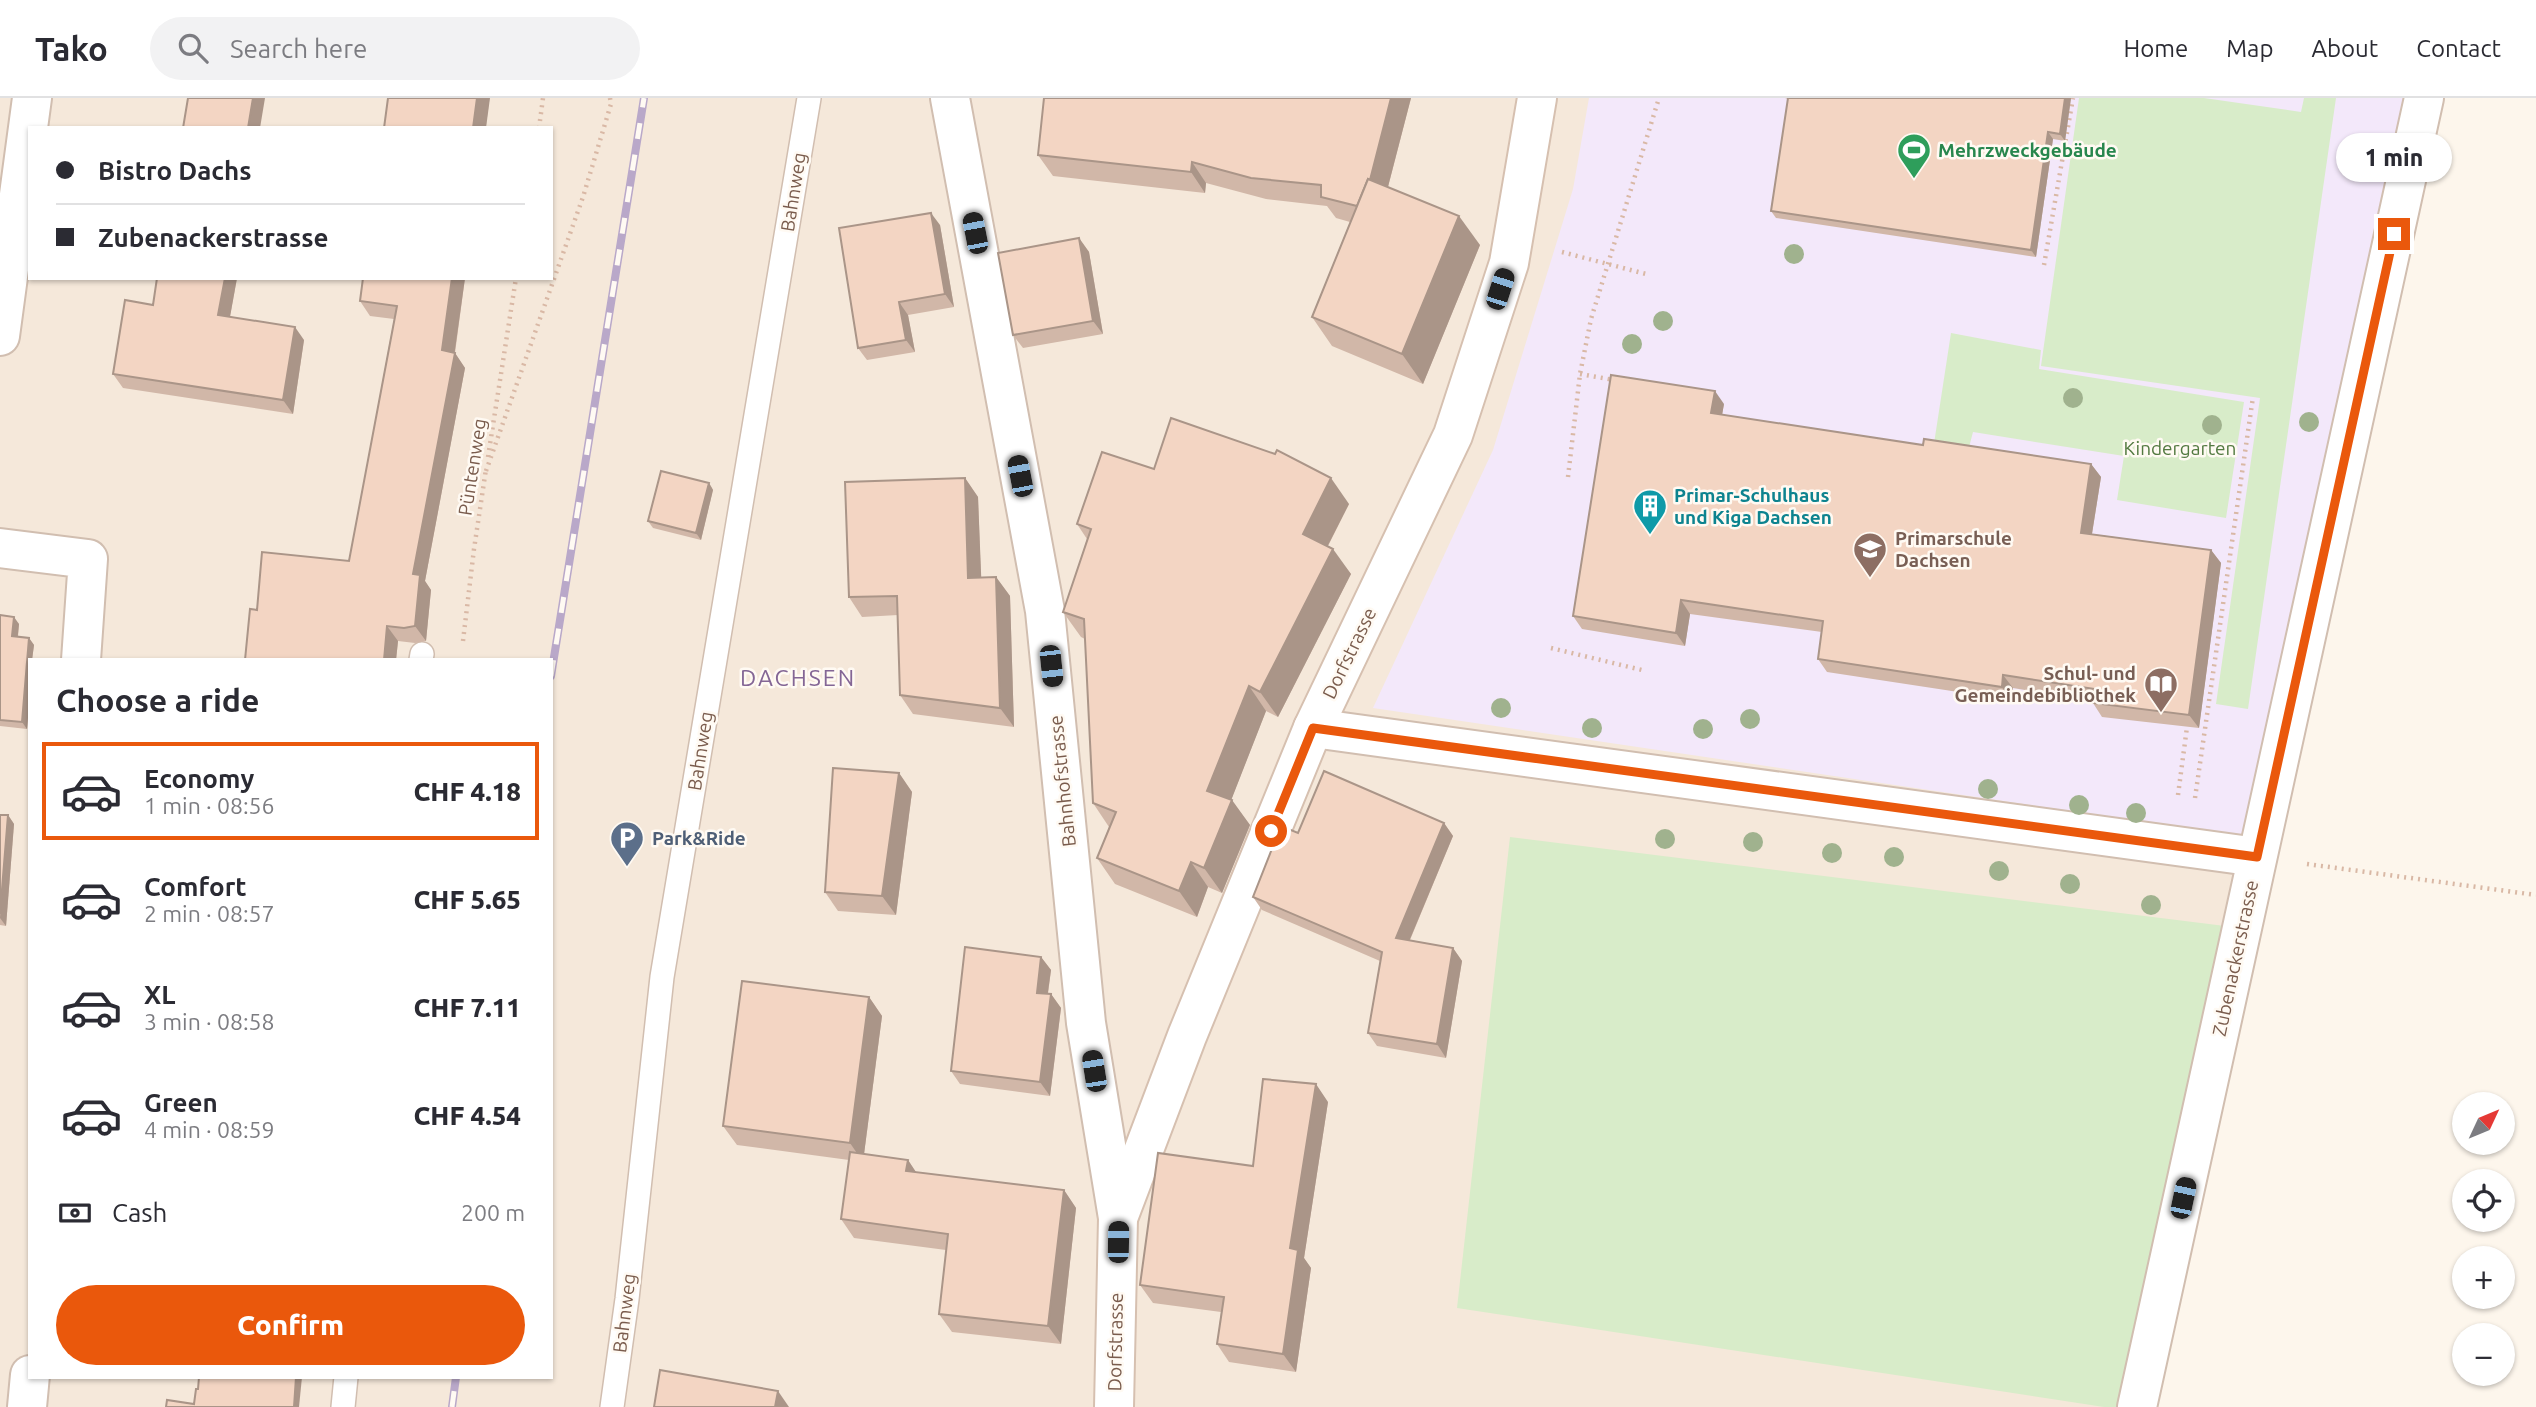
<!DOCTYPE html>
<html lang="en">
<head>
<meta charset="utf-8">
<style>
  :root { --surface:#fff; --page:#f2f2f3; --text:#2b2b33; --muted:#7c7c81; --line:#e1e1e2; --accent:#ea580c }
  body { margin:0; font-family:Ubuntu,sans-serif; background:var(--page); color:var(--text); height:100vh; display:flex; flex-direction:column; font-size:26px; white-space:nowrap }
  * { box-sizing:border-box; margin:0 }
  p { font-size:23px; color:var(--muted) }
  .icon { flex:none; width:38px; height:38px; fill:none; stroke:currentColor; stroke-width:2; stroke-linecap:round; stroke-linejoin:round }
  .map { position:relative; flex:1; overflow:hidden }
  .side { position:absolute; left:28px; top:560px; width:525px; height:721px; display:flex; flex-direction:column; background:var(--surface); border-radius:0px; box-shadow:0 2px 5px #0004 }
  .side>* { flex:none }
  .guide { position:absolute; left:28px; top:28px; width:525px; height:154px; border-radius:0px; box-shadow:0 2px 5px #0004; display:grid; align-content:center; height:154px; padding:0 28px; background:var(--surface) }
  .needle { width:46px; rotate:46deg }
  .controls { position:absolute; left:2452px; top:994px; display:grid; gap:14px }
  .controls a { display:grid; place-items:center; width:63px; height:63px; border-radius:50%; background:var(--surface); box-shadow:0 2px 5px #0004; font-size:35px }
  .end { position:absolute; width:32px; height:32px; margin:-16px; border:9px solid #ea580c; background:#fff; box-shadow:0 0 0 4px #fff }
  .from { border-radius:50% }
  .bubble { position:absolute; height:49px; border-radius:24px; background:var(--surface); box-shadow:0 2px 5px #0004; font-size:23px; font-weight:800; line-height:49px; text-align:center }
  .car { position:absolute; width:21px; height:42px; margin:-21px -10px; border-radius:9px; box-shadow:0 0 5px 2px #0007; background:linear-gradient(#222 24%,#8ab4d8 0 40%,#222 0 76%,#8ab4d8 0 86%,#222 0) }
  .guide b { display:flex; align-items:center; gap:24px; height:66px; font-size:26px }
  .guide b+b { border-top:2px solid var(--line) }
  .guide i { width:18px; height:18px; background:var(--text) }
  ul { padding:0; list-style:none }
  li { display:flex; align-items:center; gap:21px; height:98px; margin:0 14px 10px; padding:0 14px; border:4px solid transparent; border-radius:0px }
  li div { flex:1 }
  li b { display:block; font-size:26px }
  li em { font-style:normal; font-weight:800 }
  li.selected { border-color:var(--accent) }
  li>.icon { width:63px; height:63px; stroke-width:1.5 }
  h2 { padding:0 28px; font-size:32px; line-height:84px }
  .pay { display:flex; align-items:center; gap:18px; height:77px; padding:0 28px; font-size:26px }
  .pay p { margin-inline-start:auto }
  .button { display:flex; gap:14px; margin-top:auto; padding:14px 28px }
  .button a { flex:1; height:80px; border-radius:42px; background:var(--accent); color:#fff; font-size:28px; font-weight:800; line-height:80px; text-align:center }
  header { display:flex; align-items:center; gap:42px; box-sizing:border-box; height:98px; padding:0 35px; background:var(--surface); border-bottom:2px solid var(--line) }
  header strong { font-size:33px }
  nav { display:flex; gap:38px; margin-inline-start:auto; font-size:24px }
  .search { width:490px; height:63px; background:var(--page); display:flex; align-items:center; gap:18px; box-sizing:border-box; padding:0 24px; border-radius:38px; color:var(--muted); font-size:26px }
  .map>svg:first-child { display:block }
  .residential { fill:#f5e8da; fill-rule:evenodd }
  .education { fill:#f3e8fa }
  .green { fill:#d8ecc9 }
  .lines { fill:none; stroke-linecap:round; stroke-linejoin:round }
  .lane-casing { stroke:#d1beb0; stroke-width:26 }
  .street-casing { stroke:#d1beb0; stroke-width:42 }
  .secondary-casing { stroke:#d6c0b0; stroke-width:42 }
  .path { stroke:#d9b8a5; stroke-width:4.5; stroke-dasharray:2 5; stroke-linecap:butt }
  .lane { stroke:#fff; stroke-width:23 }
  .street { stroke:#fff; stroke-width:38 }
  .secondary { stroke:#fff; stroke-width:38 }
  .rail-casing { stroke:#b9a8c9; stroke-width:8 }
  .rail { stroke:#fffaf3; stroke-width:5; stroke-dasharray:16; stroke-linecap:butt }
  .tree { fill:#a0b28e }
  .wall { fill:#d1b7a8 }
  .shaded-wall { fill:#aa9588 }
  .building { fill:#f3d5c3; stroke:#aa9588; stroke-width:2 }
  .route { stroke:#ea580c; stroke-width:9 }
  .labels { text-anchor:middle; stroke-width:5; stroke-linejoin:round; paint-order:stroke }
  .leisure-label { font-size:19px; font-weight:bold; fill:#27864d; stroke:#fffaf3; text-anchor:start }
  .street-label { font-size:19px; fill:#7a5c4d; stroke:#fffaf3 }
  .park-label { font-size:19px; fill:#537a41; stroke:#fffaf3 }
  .culture-label { font-size:19px; font-weight:bold; fill:#0d838f; stroke:#fffaf3; text-anchor:start }
  .education-label { font-size:19px; font-weight:bold; fill:#785e54; stroke:#fffaf3; text-anchor:start }
  .service-label { font-size:19px; font-weight:bold; fill:#4e5e75; stroke:#fffaf3; text-anchor:start }
  .quarter-label { font-size:23px; letter-spacing:2px; fill:#846695; stroke:#fffaf3 }
</style>
</head>
<body>
<header>
<strong>Tako</strong>
<div class="search"><svg class="icon" aria-label="search" viewBox="0 0 24 24"><circle cx="10" cy="10" r="6"/><path d="M15 15l6 6"/></svg>Search here</div>
<nav><a>Home</a><a>Map</a><a>About</a><a>Contact</a></nav>
</header>
<div class="map">
<svg width="2536" height="1309" viewBox="0 0 2536 1309">
  <rect width="100%" height="100%" fill="#fdf6ec"/>
  <path class="residential" d="M0,0h2424l-287,1309h-2137zM30,30h521v150h-521zM30,562h521v717h-521z"/>
  <polygon class="education" points="1589,0 2412,0 2248,739 1373,610 1493,352 1573,91"/>
  <g class="green">
    <polygon points="2079,0 2204,0 2301,14 2304,0 2336,0 2248,611 2216,606 2260,300 2041,268"/>
    <polygon points="1951,235 2041,252 2039,271 2244,304 2226,420 2117,402 2124,358 1973,334 1967,357 1933,352"/>
    <polygon points="1510,739 2225,828 2122,1309 2104,1309 1457,1210"/>
  </g>
  <g class="lines">
    <g class="lane-casing">
      <g id="lane">
        <polyline points="421,562 422,556"/>
        <polyline points="343,1309 346,1279"/>
        <polyline points="612,1309 627,1201 662,879 809,0"/>
      </g>
    </g>
    <g class="street-casing">
      <g id="street">
        <polyline points="950,0 1045,513 1086,925 1118,1120"/>
        <polyline points="0,238 32,0"/>
        <polyline points="0,450 88,461 81,562"/>
        <polyline points="1313,630 2257,759"/>
        <polyline points="27,1309 30,1277"/>
        <polyline points="2137,1309 2424,0"/>
      </g>
    </g>
    <g class="secondary-casing">
      <polyline id="secondary" points="1114,1309 1118,1120 1187,938 1313,630 1453,337 1509,165 1537,0"/>
    </g>
    <g class="path">
      <polyline points="539,30 543,0"/>
      <polyline points="1562,154 1646,176"/>
      <polyline points="2044,167 2073,0"/>
      <polyline points="1580,276 1614,282"/>
      <polyline points="488,359 516,180"/>
      <polyline points="486,373 583,99 611,6 610,0"/>
      <polyline points="1568,379 1580,276 1591,221 1659,0"/>
      <polyline points="463,543 474,451 486,371"/>
      <polyline points="1551,550 1646,573"/>
      <polyline points="2178,697 2187,629"/>
      <polyline points="2195,700 2253,299"/>
      <polyline points="2307,766 2536,797"/>
    </g>
    <use href="#lane" class="lane"/>
    <use href="#street" class="street"/>
    <use href="#secondary" class="secondary"/>
    <g class="rail-casing">
      <g id="rail">
        <polyline points="551,578 644,0"/>
        <polyline points="452,1309 456,1279"/>
      </g>
    </g>
    <use href="#rail" class="rail"/>
  </g>
  <g class="tree">
    <circle cx="1794" cy="156" r="10"/>
    <circle cx="1663" cy="223" r="10"/>
    <circle cx="1632" cy="246" r="10"/>
    <circle cx="2073" cy="300" r="10"/>
    <circle cx="2309" cy="324" r="10"/>
    <circle cx="2212" cy="327" r="10"/>
    <circle cx="1501" cy="610" r="10"/>
    <circle cx="1750" cy="621" r="10"/>
    <circle cx="1592" cy="630" r="10"/>
    <circle cx="1703" cy="631" r="10"/>
    <circle cx="1988" cy="691" r="10"/>
    <circle cx="2079" cy="707" r="10"/>
    <circle cx="2136" cy="715" r="10"/>
    <circle cx="1665" cy="741" r="10"/>
    <circle cx="1753" cy="744" r="10"/>
    <circle cx="1832" cy="755" r="10"/>
    <circle cx="1894" cy="759" r="10"/>
    <circle cx="1999" cy="773" r="10"/>
    <circle cx="2070" cy="786" r="10"/>
    <circle cx="2151" cy="807" r="10"/>
  </g>
  <g class="wall">
    <polygon points="1044,0 1411,0 1388,89 1480,147 1423,286 1332,248 1312,219 1350,124 1336,120 1327,108 1266,101 1206,85 1205,95 1053,78 1038,57"/>
    <polygon points="1785,0 2071,0 2065,43 2053,41 2036,159 1776,120 1771,113 1788,1"/>
    <polygon points="940,127 954,209 908,217 915,254 867,262 858,250"/>
    <polygon points="1079,140 1089,154 1103,236 1023,250 1013,237"/>
    <polygon points="157,180 237,180 230,218 304,242 293,316 123,290 113,276 153,207"/>
    <polygon points="465,180 455,255 465,270 425,483 431,492 426,543 415,545 398,543 396,562 245,562 257,512 349,463 394,221 370,218 360,203"/>
    <polygon points="1724,306 1722,317 1923,347 2091,366 2101,379 2092,436 2211,452 2221,465 2199,630 2102,619 2093,605 2093,603 2013,590 2011,602 1827,574 1818,561 1822,534 1690,516 1685,548 1582,531 1573,518"/>
    <polygon points="1154,371 1349,406 1328,448 1351,476 1278,619 1266,613 1231,702 1250,727 1222,795 1208,789 1197,819 1115,786 1097,760 1109,729 1093,705 1085,541 1081,539 1063,514 1087,441 1077,426"/>
    <polygon points="965,380 978,399 981,480 996,479 1010,498 1014,629 913,616 900,597 898,517 862,519 849,499"/>
    <polygon points="709,385 713,392 701,442 653,430 648,423"/>
    <polygon points="0,517 19,526 18,539 29,540 34,547 32,562 30,562 30,597 27,631 0,628"/>
    <polygon points="899,675 912,694 896,817 838,813 825,794"/>
    <polygon points="0,717 8,717 14,726 6,828 0,827"/>
    <polygon points="1444,725 1453,738 1410,842 1453,850 1462,863 1446,960 1377,948 1368,935 1380,863 1262,812 1253,799 1298,735"/>
    <polygon points="1041,859 1051,872 1048,896 1051,896 1061,910 1050,998 960,986 951,973"/>
    <polygon points="869,899 882,918 864,1056 908,1062 916,1075 1064,1092 1076,1110 1061,1246 952,1234 939,1216 946,1152 854,1140 841,1121 849,1062 737,1047 723,1028"/>
    <polygon points="1328,1004 1304,1160 1311,1170 1296,1274 1229,1264 1217,1246 1221,1214 1153,1205 1140,1187 1253,1068"/>
  </g>
  <g class="shaded-wall">
    <polygon points="253,0 265,0 260,30 248,30"/>
    <polygon points="477,0 490,0 486,30 473,30"/>
    <polygon points="1391,0 1411,0 1377,131 1363,110"/>
    <polygon points="2065,0 2071,0 2065,43 2060,36"/>
    <polygon points="2048,34 2053,41 2036,159 2031,152"/>
    <polygon points="1192,64 1206,85 1205,95 1191,74"/>
    <polygon points="931,115 940,127 954,209 945,196"/>
    <polygon points="1459,118 1480,147 1423,286 1402,256"/>
    <polygon points="1079,140 1089,154 1103,236 1093,223"/>
    <polygon points="225,180 237,180 228,230 218,217"/>
    <polygon points="452,180 465,180 454,259 455,255 465,270 425,483 431,492 426,543 415,528 413,476"/>
    <polygon points="899,204 908,217 915,254 906,242"/>
    <polygon points="295,229 304,242 293,316 283,302"/>
    <polygon points="1715,293 1724,306 1720,328 1711,315"/>
    <polygon points="2091,366 2101,379 2090,448 2081,435"/>
    <polygon points="965,380 978,399 982,499 968,480"/>
    <polygon points="1331,380 1349,406 1321,461 1303,436"/>
    <polygon points="709,385 713,392 701,442 696,435"/>
    <polygon points="1333,451 1351,476 1278,619 1260,594"/>
    <polygon points="2211,452 2221,465 2199,630 2189,617"/>
    <polygon points="996,479 1010,498 1014,629 1000,610"/>
    <polygon points="1681,502 1690,516 1685,548 1676,535"/>
    <polygon points="14,519 19,526 17,545 12,538"/>
    <polygon points="387,528 398,543 396,562 384,562"/>
    <polygon points="29,540 34,547 32,562 30,562 30,597 27,631 22,624"/>
    <polygon points="2003,577 2013,590 2011,602 2002,589"/>
    <polygon points="1249,588 1266,613 1225,718 1207,693"/>
    <polygon points="899,675 912,694 896,817 882,798"/>
    <polygon points="1232,702 1250,727 1222,795 1204,770"/>
    <polygon points="8,717 14,726 6,828 0,820"/>
    <polygon points="1444,725 1453,738 1405,853 1396,840"/>
    <polygon points="1191,764 1208,789 1197,819 1179,793"/>
    <polygon points="1453,850 1462,863 1446,960 1437,946"/>
    <polygon points="1041,859 1051,872 1046,908 1037,895"/>
    <polygon points="1051,896 1061,910 1050,998 1040,984"/>
    <polygon points="869,899 882,918 863,1064 850,1045"/>
    <polygon points="1316,986 1328,1004 1304,1160 1311,1170 1296,1274 1283,1256 1290,1150"/>
    <polygon points="908,1062 920,1080 906,1073"/>
    <polygon points="1064,1092 1076,1110 1061,1246 1048,1228"/>
    <polygon points="296,1279 302,1279 299,1309 294,1309"/>
    <polygon points="778,1293 789,1309 775,1309"/>
  </g>
  <g class="building">
    <polygon points="188,0 253,0 248,30 183,30"/>
    <polygon points="388,0 477,0 473,30 384,30"/>
    <polygon points="1044,0 1391,0 1370,82 1368,81 1357,108 1321,99 1321,87 1251,80 1192,64 1191,74 1038,57"/>
    <polygon points="1788,0 2065,0 2060,36 2048,34 2031,152 1771,113"/>
    <polygon points="1368,81 1459,118 1402,256 1312,219"/>
    <polygon points="931,115 945,196 899,204 906,242 858,250 839,130"/>
    <polygon points="1079,140 1093,223 1013,237 998,155"/>
    <polygon points="157,180 225,180 218,217 295,229 283,302 113,276 125,202 153,207"/>
    <polygon points="363,180 452,180 442,252 455,255 413,476 420,477 415,528 404,530 387,528 384,562 245,562 250,511 257,512 262,454 349,463 397,208 360,203"/>
    <polygon points="1611,277 1715,293 1711,315 1923,347 1924,341 2091,366 2081,435 2211,452 2189,617 2093,605 2095,591 2003,577 2002,589 1818,561 1823,523 1681,502 1676,535 1573,518"/>
    <polygon points="1171,320 1275,356 1277,352 1331,380 1303,436 1333,451 1260,594 1249,588 1207,693 1232,702 1204,770 1191,764 1179,793 1097,760 1116,714 1093,705 1084,521 1063,514 1091,431 1077,426 1102,354 1154,371"/>
    <polygon points="661,373 709,385 696,435 648,423"/>
    <polygon points="965,380 968,480 996,479 1000,610 900,597 897,498 849,499 845,384"/>
    <polygon points="0,517 14,519 12,538 29,540 22,624 0,622"/>
    <polygon points="833,670 899,675 882,798 825,794"/>
    <polygon points="1324,673 1444,725 1396,840 1453,850 1437,946 1368,935 1382,854 1253,799 1281,728 1298,735"/>
    <polygon points="0,717 8,717 0,816"/>
    <polygon points="965,849 1041,859 1037,895 1051,896 1040,984 951,973"/>
    <polygon points="742,883 869,899 850,1045 723,1028"/>
    <polygon points="1263,981 1316,986 1290,1150 1298,1152 1283,1256 1217,1246 1224,1199 1140,1187 1158,1055 1253,1068"/>
    <polygon points="850,1054 908,1062 906,1073 1064,1092 1048,1228 939,1216 948,1136 841,1121"/>
    <polygon points="660,1272 778,1293 775,1309 654,1309"/>
    <polygon points="199,1279 296,1279 294,1309 166,1309 167,1302 194,1306 196,1291 198,1291"/>
  </g>
  <g class="lines">
    <polyline class="route" points="1271,733 1313,630 2257,759 2394,136"/>
  </g>
  <defs>
    <g id="stadium-pin" transform="scale(1.75)"><path d="M0 17L-7.5 6A9.5 9.5 0 1 1 7.5 6Z" fill="#2e9e5b" stroke="#fffaf3"/><path d="M0-5a6.5 5 0 1 0 0 10a6.5 5 0 1 0 0-10ZM-3.5-1.8h7v3.6h-7Z" fill="#fff"/></g>
    <g id="building-pin" transform="scale(1.75)"><path d="M0 17L-7.5 6A9.5 9.5 0 1 1 7.5 6Z" fill="#0f9aa8" stroke="#fffaf3"/><path d="M-4-6H4V6H1V3H-1V6H-4ZM-2.5-4.3h1.7v1.8h-1.7ZM.8-4.3h1.7v1.8H.8ZM-2.5-1h1.7V.8h-1.7ZM.8-1h1.7V.8H.8Z" fill="#fff"/></g>
    <g id="school-pin" transform="scale(1.75)"><path d="M0 17L-7.5 6A9.5 9.5 0 1 1 7.5 6Z" fill="#8d6e63" stroke="#fffaf3"/><path d="M0-5L7-2L0 1L-7-2ZM-4 1L0 2.5L4 1V4Q0 6-4 4Z" fill="#fff"/></g>
    <g id="library-pin" transform="scale(1.75)"><path d="M0 17L-7.5 6A9.5 9.5 0 1 1 7.5 6Z" fill="#8d6e63" stroke="#fffaf3"/><path d="M-6-4Q-3-5.5-.7-3.5V5Q-3 3-6 4ZM6-4Q3-5.5 .7-3.5V5Q3 3 6 4Z" fill="#fff"/></g>
    <g id="parking-pin" transform="scale(1.75)"><path d="M0 17L-7.5 6A9.5 9.5 0 1 1 7.5 6Z" fill="#5c6f8a" stroke="#fffaf3"/><path d="M-3.5-5.5H1a3.5 3.5 0 0 1 0 7H-1V5.5H-3.5ZM-1-3.4V-.6H.8a1.4 1.4 0 0 0 0-2.8Z" fill="#fff"/></g>
  </defs>
  <g fill-rule="evenodd">
    <use href="#stadium-pin" x="1914" y="52"/>
    <use href="#building-pin" x="1650" y="408"/>
    <use href="#school-pin" x="1870" y="451"/>
    <use href="#library-pin" x="2161" y="586"/>
    <use href="#parking-pin" x="627" y="740"/>
  </g>
  <g class="labels">
    <g class="leisure-label">
      <text x="1938" y="59">Mehrzweckgebäude</text>
    </g>
    <g class="street-label">
      <text transform="translate(793 94) rotate(-81)" y="7">Bahnweg</text>
      <text transform="translate(472 369) rotate(-81)" y="7">Püntenweg</text>
      <text transform="translate(1349 555) rotate(-64)" y="7">Dorfstrasse</text>
      <text transform="translate(700 653) rotate(-81)" y="7">Bahnweg</text>
      <text transform="translate(1062 683) rotate(-96)" y="7">Bahnhofstrasse</text>
      <text transform="translate(2235 860) rotate(-78)" y="7">Zubenackerstrasse</text>
      <text transform="translate(624 1215) rotate(-83)" y="7">Bahnweg</text>
      <text transform="translate(1115 1244) rotate(-89)" y="7">Dorfstrasse</text>
    </g>
    <g class="park-label">
      <text x="2180" y="357">Kindergarten</text>
    </g>
    <g class="culture-label">
      <text x="1674" y="404">Primar-Schulhaus<tspan x="1674" dy="22">und Kiga Dachsen</tspan></text>
    </g>
    <g class="education-label">
      <text x="1895" y="447">Primarschule<tspan x="1895" dy="22">Dachsen</tspan></text>
      <text x="2136" y="582" text-anchor="end">Schul- und<tspan x="2136" dy="22">Gemeindebibliothek</tspan></text>
    </g>
    <g class="service-label">
      <text x="652" y="747">Park&amp;Ride</text>
    </g>
    <g class="quarter-label">
      <text x="798" y="588">DACHSEN</text>
    </g>
  </g>
</svg>
<div class="controls">
<a><svg class="needle" viewBox="-14 -14 28 28"><path d="M0-13l5 13h-10z" fill="#e53935"/><path d="M0 13l5-13h-10z" fill="#7c7c81"/></svg></a>
<a><svg class="icon" aria-label="locate" viewBox="0 0 24 24"><circle cx="12" cy="12" r="6"/><path d="M12 2v4M12 18v4M2 12h4M18 12h4"/></svg></a>
<a>+</a>
<a>−</a>
</div>
<i class="end from" style="left:1271px;top:733px"></i>
<i class="end" style="left:2394px;top:136px"></i>
<div class="bubble" style="left:2336px;top:35px;width:116px">1 min</div>
<i class="car" style="left:975px;top:135px;rotate:349deg"></i>
<i class="car" style="left:1500px;top:191px;rotate:18deg"></i>
<i class="car" style="left:1020px;top:378px;rotate:349deg"></i>
<i class="car" style="left:1051px;top:568px;rotate:174deg"></i>
<i class="car" style="left:1094px;top:973px;rotate:351deg"></i>
<i class="car" style="left:2183px;top:1100px;rotate:12deg"></i>
<i class="car" style="left:1118px;top:1144px;rotate:1deg"></i>
<div class="guide">
<b><i class="from"></i>Bistro Dachs</b>
<b><i></i>Zubenackerstrasse</b>
</div>
<section class="side">
<h2>Choose a ride</h2>
<ul>
<li class="selected"><svg class="icon" aria-label="car" viewBox="0 0 24 24"><path d="M5 17H2v-5l4-1 3-4h7l3 4 3 1v5h-3M9 17h6M6 11h13"/><circle cx="7" cy="17" r="2"/><circle cx="17" cy="17" r="2"/></svg><div><b>Economy</b><p>1 min · 08:56</p></div><em>CHF 4.18</em></li>
<li><svg class="icon" aria-label="car" viewBox="0 0 24 24"><path d="M5 17H2v-5l4-1 3-4h7l3 4 3 1v5h-3M9 17h6M6 11h13"/><circle cx="7" cy="17" r="2"/><circle cx="17" cy="17" r="2"/></svg><div><b>Comfort</b><p>2 min · 08:57</p></div><em>CHF 5.65</em></li>
<li><svg class="icon" aria-label="car" viewBox="0 0 24 24"><path d="M5 17H2v-5l4-1 3-4h7l3 4 3 1v5h-3M9 17h6M6 11h13"/><circle cx="7" cy="17" r="2"/><circle cx="17" cy="17" r="2"/></svg><div><b>XL</b><p>3 min · 08:58</p></div><em>CHF 7.11</em></li>
<li><svg class="icon" aria-label="car" viewBox="0 0 24 24"><path d="M5 17H2v-5l4-1 3-4h7l3 4 3 1v5h-3M9 17h6M6 11h13"/><circle cx="7" cy="17" r="2"/><circle cx="17" cy="17" r="2"/></svg><div><b>Green</b><p>4 min · 08:59</p></div><em>CHF 4.54</em></li>
</ul>
<div class="pay"><svg class="icon" aria-label="cash" viewBox="0 0 24 24"><path d="M3 7h18v10H3z"/><circle cx="12" cy="12" r="2"/></svg>Cash<p>200 m</p></div>
<div class="button"><a>Confirm</a></div>
</section>
</div>
</body>
</html>
